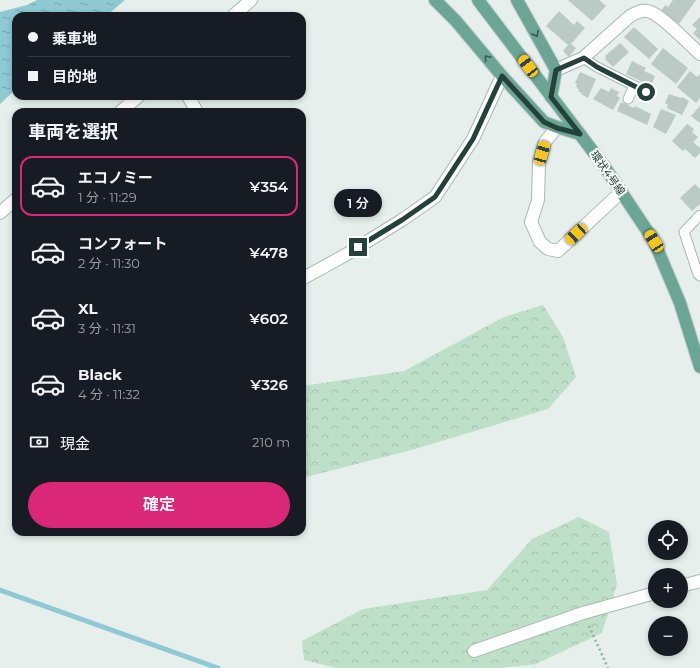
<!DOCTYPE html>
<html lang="ja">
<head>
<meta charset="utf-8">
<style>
  :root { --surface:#171b24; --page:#20242c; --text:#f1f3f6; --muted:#9ea1a6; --line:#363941; --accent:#db2777 }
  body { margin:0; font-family:Montserrat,"Noto Sans JP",sans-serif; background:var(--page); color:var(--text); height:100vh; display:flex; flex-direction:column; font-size:15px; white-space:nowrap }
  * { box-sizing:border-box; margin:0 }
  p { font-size:13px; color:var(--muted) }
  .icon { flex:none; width:22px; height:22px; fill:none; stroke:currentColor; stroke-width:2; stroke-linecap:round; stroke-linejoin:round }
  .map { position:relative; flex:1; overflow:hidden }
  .details { position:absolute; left:12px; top:108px; width:294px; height:428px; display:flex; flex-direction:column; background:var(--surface); border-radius:12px; box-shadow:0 2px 6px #0003 }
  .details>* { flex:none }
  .top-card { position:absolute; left:12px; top:12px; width:294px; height:88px; border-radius:12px; box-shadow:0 2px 6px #0003; display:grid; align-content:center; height:88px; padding:0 16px; background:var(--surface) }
  .fabs { position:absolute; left:648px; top:520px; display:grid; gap:8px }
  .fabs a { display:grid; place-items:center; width:40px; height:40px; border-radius:50%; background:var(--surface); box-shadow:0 2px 6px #0003; font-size:20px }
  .end { position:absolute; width:18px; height:18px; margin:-9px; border:5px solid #24423a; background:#fff; box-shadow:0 0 0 2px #fff }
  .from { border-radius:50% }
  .bubble { position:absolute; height:28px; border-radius:14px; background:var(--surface); box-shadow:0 2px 6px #0003; font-size:13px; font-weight:600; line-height:28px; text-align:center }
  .car { position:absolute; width:12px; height:24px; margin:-12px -6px; border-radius:5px; box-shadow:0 0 3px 1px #0007; background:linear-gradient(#f5c518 24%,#345 0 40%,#f5c518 0 76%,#345 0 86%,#f5c518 0) }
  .top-card b { display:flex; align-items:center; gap:14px; height:38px; font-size:15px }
  .top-card b+b { border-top:1px solid var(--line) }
  .top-card i { width:10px; height:10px; background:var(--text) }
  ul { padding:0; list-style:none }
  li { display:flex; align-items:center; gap:12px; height:60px; margin:0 8px 6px; padding:0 8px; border:2px solid transparent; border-radius:12px }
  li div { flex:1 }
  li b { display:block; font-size:15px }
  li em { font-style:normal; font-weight:600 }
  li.selected { border-color:var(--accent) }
  li>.icon { width:36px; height:36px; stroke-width:1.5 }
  h2 { padding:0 16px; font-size:18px; line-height:48px }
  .pay { display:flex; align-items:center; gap:10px; height:44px; padding:0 16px; font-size:15px }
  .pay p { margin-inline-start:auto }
  .primary-button { display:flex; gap:8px; margin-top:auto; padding:8px 16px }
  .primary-button a { flex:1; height:46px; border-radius:24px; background:var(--accent); color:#fff; font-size:16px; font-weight:600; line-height:46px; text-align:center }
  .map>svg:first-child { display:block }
  .forest { fill:url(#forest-crowns) }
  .water { fill:url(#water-ripples) }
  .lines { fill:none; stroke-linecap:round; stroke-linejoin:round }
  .stream { stroke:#8ec9d4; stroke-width:5 }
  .building { fill:#bbcac4 }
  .lane-casing { stroke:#a8b8b2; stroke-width:11 }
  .street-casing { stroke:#a8b8b2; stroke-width:14 }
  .secondary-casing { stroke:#a4bbb3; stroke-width:14 }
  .primary-casing { stroke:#c2cac8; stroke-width:14 }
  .path { stroke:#86b3a5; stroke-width:2.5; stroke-dasharray:2 3; stroke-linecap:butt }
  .lane { stroke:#fff; stroke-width:9 }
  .street { stroke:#fff; stroke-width:12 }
  .secondary { stroke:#fff; stroke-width:12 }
  .primary { stroke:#6aa596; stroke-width:12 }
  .oneway { stroke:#365b51 }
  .route { stroke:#24423a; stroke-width:5 }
  .labels { text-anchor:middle; stroke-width:4; stroke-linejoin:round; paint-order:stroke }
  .street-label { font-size:11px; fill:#24423a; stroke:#f7fbf9 }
</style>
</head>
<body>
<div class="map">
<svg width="700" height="668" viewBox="0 0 700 668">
  <defs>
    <pattern id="forest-crowns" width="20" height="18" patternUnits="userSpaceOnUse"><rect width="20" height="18" fill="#bfe0c8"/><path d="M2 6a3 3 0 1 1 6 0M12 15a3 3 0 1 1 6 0" fill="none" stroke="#a4c1ad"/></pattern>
    <pattern id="water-ripples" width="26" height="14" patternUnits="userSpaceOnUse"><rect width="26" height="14" fill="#8ec9d4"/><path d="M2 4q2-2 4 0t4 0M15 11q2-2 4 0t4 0" fill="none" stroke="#74a5ad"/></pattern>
  </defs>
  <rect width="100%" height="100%" fill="#e6efeb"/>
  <g class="forest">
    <polygon points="543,305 563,337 576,377 548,409 415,449 302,478 302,386 404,371 504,317"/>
    <polygon points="579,517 609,532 617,584 602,633 536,664 501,668 336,668 304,660 302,641 363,609 487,590 532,539"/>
  </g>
  <polygon class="water" points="37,0 125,0 106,16 16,16 16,89 0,104 0,12 27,5"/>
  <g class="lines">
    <polyline class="stream" points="0,590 218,668"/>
  </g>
  <g class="building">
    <polygon points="568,0 599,0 606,6 592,21"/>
    <polygon points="673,0 696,0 679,24 661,11 665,5 668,7"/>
    <polygon points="559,11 574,25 577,21 585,28 571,44 576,48 569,57 563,51 568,45 546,26"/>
    <polygon points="700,17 700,40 693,33 697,29 692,25"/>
    <polygon points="634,27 658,49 649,59 624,37"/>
    <polygon points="620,43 629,52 613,67 605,59 606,58 605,56"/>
    <polygon points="663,48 688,68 676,84 651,64"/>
    <polygon points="632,61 646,68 644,71 655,76 651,86 626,74"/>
    <polygon points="690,71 697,77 700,74 700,98 696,103 677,87"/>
    <polygon points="580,72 596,79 588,98 581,94 582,93 579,92 579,90 576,86 577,84 575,83"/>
    <polygon points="601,88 609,92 611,88 619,92 617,96 620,98 613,110 593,99"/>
    <polygon points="669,94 681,98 682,97 689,101 682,115 667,108 668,105 665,103"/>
    <polygon points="621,102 634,108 635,106 651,114 647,125 617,111"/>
    <polygon points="700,106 700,123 691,116"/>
    <polygon points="661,109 676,115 666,134 653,127"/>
    <polygon points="687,124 694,129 692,132 698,137 693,142 700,148 700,153 695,158 685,149 683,151 672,141"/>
    <polygon points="695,184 700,189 700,204 692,211 680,198"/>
  </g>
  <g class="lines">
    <g class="lane-casing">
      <g id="lane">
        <polyline points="583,58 597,67 647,92"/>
        <polyline points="628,99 634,86"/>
        <polyline points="700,215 684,232 698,274 700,276"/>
      </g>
    </g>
    <g class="street-casing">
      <g id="street">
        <path d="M556,70l27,-12 47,-42c6,-3 11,-6 17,-5 12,1 43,34 53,43"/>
        <polyline points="188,96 197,112"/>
        <polyline points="557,127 545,142 539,163 538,200 531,222 540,242 548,249 558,251 621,192"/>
        <polyline points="302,279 347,254 402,220 435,197 473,139 502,76"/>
        <polyline points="681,586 700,581"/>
        <polyline points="474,651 583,613 655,593"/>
      </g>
    </g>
    <g class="secondary-casing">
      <g id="secondary">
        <polyline points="233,16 251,0"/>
        <polyline points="120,112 139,96"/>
        <polyline points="0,213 16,199"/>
      </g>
    </g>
    <g class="primary-casing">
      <g id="primary">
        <polyline points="435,0 456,21 502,76 544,122 557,127 580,134"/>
        <polyline points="478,0 604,166 654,241 680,303 700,367"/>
        <polyline points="517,0 556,70 551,97"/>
      </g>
    </g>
    <polyline class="path" points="589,626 608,668"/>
    <use href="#lane" class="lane"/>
    <use href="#street" class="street"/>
    <use href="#secondary" class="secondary"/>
    <use href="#primary" class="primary"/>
  </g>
  <defs><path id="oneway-chevron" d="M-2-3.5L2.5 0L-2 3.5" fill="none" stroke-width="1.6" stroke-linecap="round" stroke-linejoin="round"/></defs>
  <g class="oneway">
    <use href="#oneway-chevron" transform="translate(536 34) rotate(61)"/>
    <use href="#oneway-chevron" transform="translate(487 58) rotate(-130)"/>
  </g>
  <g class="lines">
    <polyline class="route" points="358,247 402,220 435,197 473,139 502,76 544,122 557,128 580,134 551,97 556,70 584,58 597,67 646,92"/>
  </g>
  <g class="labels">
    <g class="street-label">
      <text transform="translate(608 173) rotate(55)" y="4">環状4号線</text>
    </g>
  </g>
</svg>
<div class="fabs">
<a><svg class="icon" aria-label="locate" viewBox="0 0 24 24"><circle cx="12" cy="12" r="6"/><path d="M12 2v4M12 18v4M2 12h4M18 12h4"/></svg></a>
<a>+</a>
<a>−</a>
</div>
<i class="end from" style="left:646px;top:92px"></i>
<i class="end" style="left:358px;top:247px"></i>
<div class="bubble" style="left:334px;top:189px;width:48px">1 分</div>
<i class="car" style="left:528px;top:66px;rotate:323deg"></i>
<i class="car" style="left:542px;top:153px;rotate:16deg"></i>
<i class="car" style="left:576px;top:234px;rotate:227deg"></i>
<i class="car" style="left:654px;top:241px;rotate:327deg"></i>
<div class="top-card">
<b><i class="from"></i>乗車地</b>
<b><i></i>目的地</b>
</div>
<section class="details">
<h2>車両を選択</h2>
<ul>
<li class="selected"><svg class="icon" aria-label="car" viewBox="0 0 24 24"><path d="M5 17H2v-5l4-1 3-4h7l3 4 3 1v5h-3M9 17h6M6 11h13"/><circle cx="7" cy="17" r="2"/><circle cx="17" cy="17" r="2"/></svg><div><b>エコノミー</b><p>1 分 · 11:29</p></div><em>¥354</em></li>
<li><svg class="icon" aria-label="car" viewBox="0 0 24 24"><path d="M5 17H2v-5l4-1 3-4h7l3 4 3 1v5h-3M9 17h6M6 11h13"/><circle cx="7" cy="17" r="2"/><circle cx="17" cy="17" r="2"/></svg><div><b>コンフォート</b><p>2 分 · 11:30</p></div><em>¥478</em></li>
<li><svg class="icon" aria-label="car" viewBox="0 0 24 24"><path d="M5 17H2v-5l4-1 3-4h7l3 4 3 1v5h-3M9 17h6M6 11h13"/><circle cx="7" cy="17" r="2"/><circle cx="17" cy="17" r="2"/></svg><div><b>XL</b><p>3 分 · 11:31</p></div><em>¥602</em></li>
<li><svg class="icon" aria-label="car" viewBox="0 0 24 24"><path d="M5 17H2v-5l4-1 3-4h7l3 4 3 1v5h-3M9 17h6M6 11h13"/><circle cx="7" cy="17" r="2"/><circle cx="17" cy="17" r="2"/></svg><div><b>Black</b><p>4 分 · 11:32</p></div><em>¥326</em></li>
</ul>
<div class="pay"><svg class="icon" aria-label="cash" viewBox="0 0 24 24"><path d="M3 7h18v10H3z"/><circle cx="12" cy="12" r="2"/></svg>現金<p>210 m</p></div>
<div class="primary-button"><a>確定</a></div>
</section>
</div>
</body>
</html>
